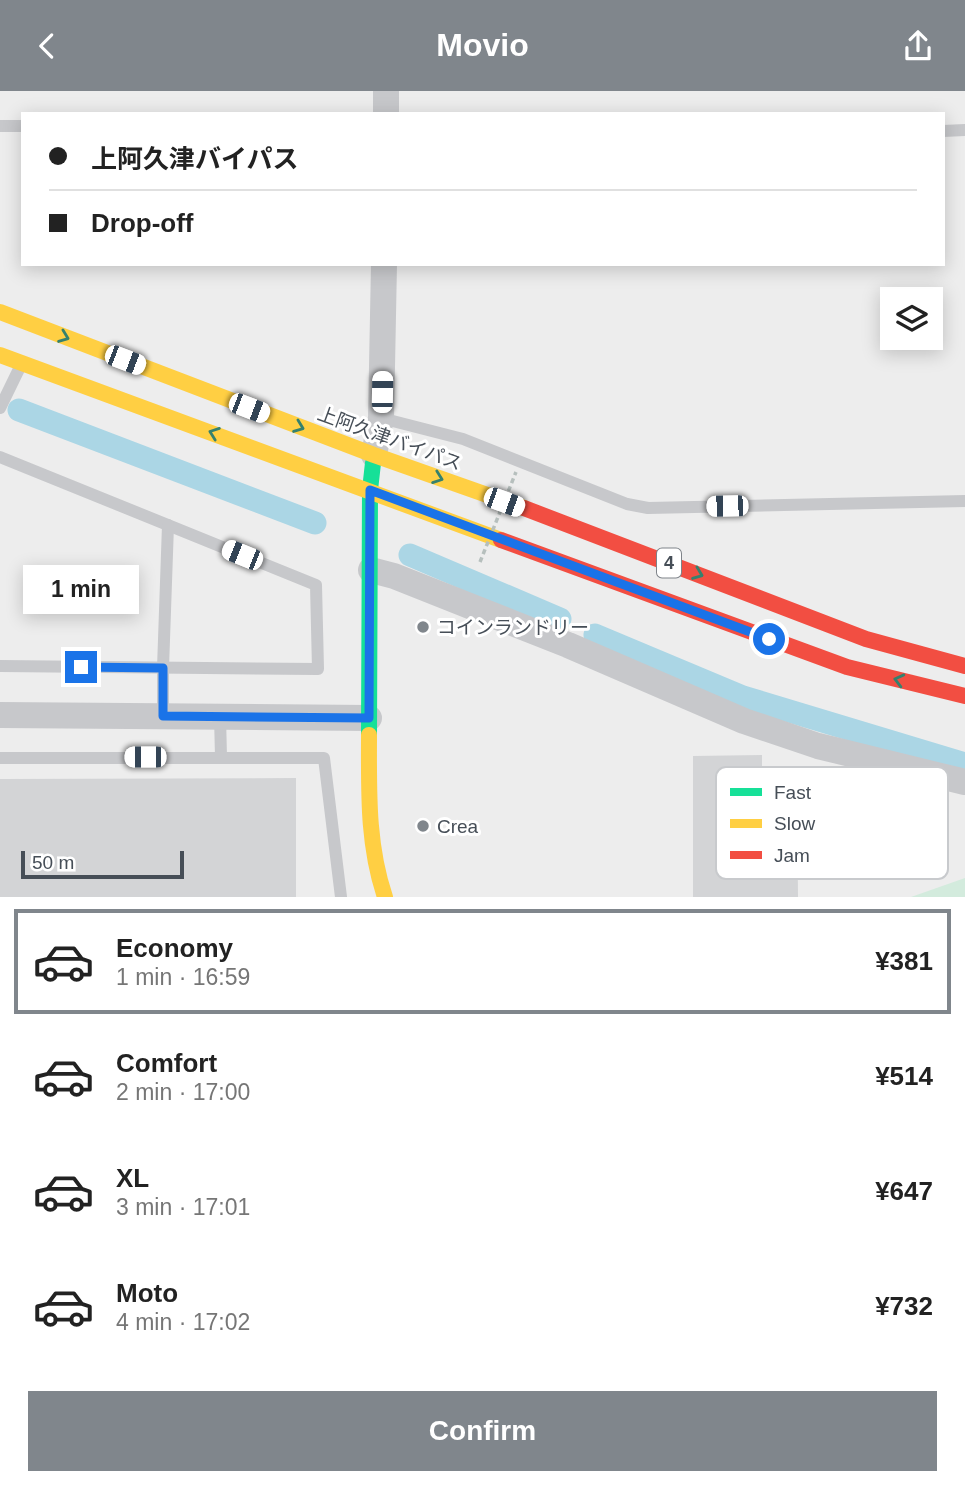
<!DOCTYPE html>
<html lang="en">
<head>
<meta charset="utf-8">
<style>
  :root { --surface:#fff; --page:#f2f2f2; --text:#222; --muted:#767676; --line:#e0e0e0; --accent:#80868c }
  body { margin:0; font-family:Helvetica,"Noto Sans JP",sans-serif; background:var(--page); color:var(--text); height:100vh; display:flex; flex-direction:column; font-size:26px; white-space:nowrap }
  * { box-sizing:border-box; margin:0 }
  p { font-size:23px; color:var(--muted) }
  .icon { flex:none; width:38px; height:38px; fill:none; stroke:currentColor; stroke-width:2; stroke-linecap:round; stroke-linejoin:round }
  .map { position:relative; height:806px; overflow:hidden }
  .drawer { display:flex; flex-direction:column; background:var(--surface); flex:1 }
  .drawer>* { flex:none }
  .guide { position:absolute; left:21px; top:21px; width:924px; height:154px; border-radius:0px; box-shadow:0 4px 18px #0003; display:grid; align-content:center; height:154px; padding:0 28px; background:var(--surface) }
  .controls { position:absolute; left:880px; top:196px; display:grid; gap:14px }
  .controls a { display:grid; place-items:center; width:63px; height:63px; border-radius:0px; background:var(--surface); box-shadow:0 4px 18px #0003; font-size:35px }
  .scale { position:absolute; left:21px; bottom:18px; width:163px; box-sizing:border-box; padding-left:7px; border:4px solid #464e57; border-top:0; font-size:19px; line-height:24px; white-space:nowrap; color:#464e57; -webkit-text-stroke:5px #fff; paint-order:stroke }
  .end { position:absolute; width:32px; height:32px; margin:-16px; border:9px solid #1a73e8; background:#fff; box-shadow:0 0 0 4px #fff }
  .from { border-radius:50% }
  .bubble { position:absolute; height:49px; border-radius:0px; background:var(--surface); box-shadow:0 4px 18px #0003; font-size:23px; font-weight:800; line-height:49px; text-align:center }
  .car { position:absolute; width:21px; height:42px; margin:-21px -10px; border-radius:9px; box-shadow:0 0 5px 2px #0007; background:linear-gradient(#fff 24%,#345 0 40%,#fff 0 76%,#345 0 86%,#fff 0) }
  .guide b { display:flex; align-items:center; gap:24px; height:66px; font-size:26px }
  .guide b+b { border-top:2px solid var(--line) }
  .guide i { width:18px; height:18px; background:var(--text) }
  ul { padding:12px 0 0; list-style:none }
  li { display:flex; align-items:center; gap:21px; height:105px; margin:0 14px 10px; padding:0 14px; border:4px solid transparent; border-radius:0px }
  li div { flex:1 }
  li b { display:block; font-size:26px }
  li em { font-style:normal; font-weight:800 }
  li.current { border-color:var(--accent) }
  li>.icon { width:63px; height:63px; stroke-width:1.5 }
  .action { display:flex; gap:14px; margin-top:auto; padding:14px 28px }
  .action a { flex:1; height:80px; border-radius:0px; background:var(--accent); color:#fff; font-size:28px; font-weight:800; line-height:80px; text-align:center }
  header { display:flex; justify-content:space-between; align-items:center; height:91px; padding:0 28px; background:var(--accent); color:#fff; font-size:32px; font-weight:800 }
  .map>svg:first-child { display:block }
  .green { fill:#d3ebdd }
  .lines { fill:none; stroke-linecap:round; stroke-linejoin:round }
  .canal { stroke:#abd6e5; stroke-width:23 }
  .building { fill:#d3d4d6 }
  .lane { stroke:#c7c8cb; stroke-width:12 }
  .street { stroke:#c7c8cb; stroke-width:26 }
  .fast { stroke:#16e098; stroke-width:16 }
  .slow { stroke:#ffcf43; stroke-width:16 }
  .jam { stroke:#f24e42; stroke-width:16 }
  .path-bridge { stroke:#b6bfbd; stroke-width:3.5; stroke-dasharray:5 3.5; stroke-linecap:butt }
  .oneway { stroke:#35816e }
  .route { stroke:#1a73e8; stroke-width:9 }
  .poi-dot { fill:#80868c; stroke:#fff; stroke-width:2.5 }
  .labels { text-anchor:middle; stroke-width:6; stroke-linejoin:round; paint-order:stroke }
  .shield { fill:#fff; stroke:#7e8389; stroke-width:2 }
  .shield-label { font-size:18px; font-weight:bold; fill:#464e57 }
  .street-label { font-size:19px; fill:#464e57; stroke:#fff }
  .poi-label { font-size:19px; fill:#464e57; stroke:#fff; text-anchor:start }
  .key { fill:#fff; stroke:#c8cacd; stroke-width:2 }
  .key-label { font-size:19px; fill:#464e57 }
</style>
</head>
<body>
<header><svg class="icon" aria-label="back" viewBox="0 0 24 24"><path d="M15 5l-7 7 7 7"/></svg>Movio<svg class="icon" aria-label="share" viewBox="0 0 24 24"><path d="M12 15V3M7 8l5-5 5 5M5 13v7h14v-7"/></svg></header>
<div class="map">
<svg width="965" height="806" viewBox="0 0 965 806">
  <rect width="100%" height="100%" fill="#ededed"/>
  <polygon class="green" points="965,787 965,806 911,806"/>
  <g class="lines">
    <g class="canal">
      <polyline points="19,319 315,432"/>
      <polyline points="410,464 560,528"/>
      <polyline points="595,544 743,606 965,673"/>
    </g>
  </g>
  <g class="building">
    <polygon points="762,664 762,692 797,692 798,806 693,806 693,665"/>
    <polygon points="296,687 296,806 0,806 0,688"/>
  </g>
  <g class="lines">
    <g class="lane">
      <polyline points="0,35 23,35"/>
      <polyline points="943,40 965,39"/>
      <polyline points="0,317 20,276"/>
      <polyline points="381,327 463,348 627,413 648,417 965,410"/>
      <polyline points="0,366 316,494 318,578 0,575"/>
      <polyline points="163,625 163,577 168,434"/>
      <polyline points="220,625 221,666"/>
      <polyline points="0,667 324,667 341,806"/>
    </g>
    <g class="street">
      <polyline points="386,0 386,23"/>
      <polyline points="374,364 381,327 384,173"/>
      <polyline points="371,479 394,485 568,554 744,630 818,655 965,691"/>
      <polyline points="0,624 369,627"/>
    </g>
    <polyline class="fast" points="369,644 370,399 373,372"/>
    <g class="slow">
      <polyline points="0,221 374,364 524,417"/>
      <polyline points="0,264 501,449"/>
      <path d="M369,644c0,55 -2,109 16,162"/>
    </g>
    <g class="jam">
      <polyline points="524,417 866,548 965,575"/>
      <polyline points="501,449 847,576 965,605"/>
    </g>
    <polyline class="path-bridge" points="480,471 516,381"/>
  </g>
  <defs><path id="oneway-chevron" d="M-2-3.5L2.5 0L-2 3.5" fill="none" stroke-width="1.6" stroke-linecap="round" stroke-linejoin="round" transform="scale(1.75)"/></defs>
  <g class="oneway">
    <use href="#oneway-chevron" transform="translate(64 246) rotate(21)"/>
    <use href="#oneway-chevron" transform="translate(299 336) rotate(21)"/>
    <use href="#oneway-chevron" transform="translate(214 342) rotate(-160)"/>
    <use href="#oneway-chevron" transform="translate(438 387) rotate(20)"/>
    <use href="#oneway-chevron" transform="translate(698 483) rotate(21)"/>
    <use href="#oneway-chevron" transform="translate(899 589) rotate(-166)"/>
  </g>
  <g class="lines">
    <polyline class="route" points="81,576 163,577 163,625 369,627 370,399 769,548"/>
  </g>
  <g class="poi-dot">
    <circle cx="423" cy="536" r="7"/>
    <circle cx="423" cy="735" r="7"/>
  </g>
  <g class="labels">
    <rect class="shield" x="657" y="457.5" width="24" height="29" rx="5"/>
    <g class="shield-label">
      <text x="669" y="478">4</text>
    </g>
    <g class="street-label">
      <text transform="translate(390 347) rotate(20)" y="7">上阿久津バイパス</text>
    </g>
    <g class="poi-label">
      <text x="437" y="543">コインランドリー</text>
      <text x="437" y="742">Crea</text>
    </g>
  </g>
  <rect x="716" y="676" width="232" height="112" rx="10" class="key"/>
  <rect x="730" y="697" width="32" height="8" fill="#16e098"/>
  <rect x="730" y="728" width="32" height="9" fill="#ffcf43"/>
  <rect x="730" y="760" width="32" height="8" fill="#f24e42"/>
  <g class="key-label">
    <text x="774" y="708">Fast</text>
    <text x="774" y="739">Slow</text>
    <text x="774" y="771">Jam</text>
  </g>
</svg>
<div class="controls">
<a><svg class="icon" aria-label="layers" viewBox="0 0 24 24"><path d="M12 4l9 5-9 5-9-5zM3 14l9 5 9-5"/></svg></a>
</div>
<div class="scale">50 m</div>
<i class="end from" style="left:769px;top:548px"></i>
<i class="end" style="left:81px;top:576px"></i>
<div class="bubble" style="left:23px;top:474px;width:116px">1 min</div>
<i class="car" style="left:125px;top:269px;rotate:111deg"></i>
<i class="car" style="left:382px;top:301px;rotate:1deg"></i>
<i class="car" style="left:249px;top:317px;rotate:111deg"></i>
<i class="car" style="left:504px;top:411px;rotate:110deg"></i>
<i class="car" style="left:727px;top:415px;rotate:269deg"></i>
<i class="car" style="left:242px;top:464px;rotate:292deg"></i>
<i class="car" style="left:145px;top:666px;rotate:270deg"></i>
<div class="guide">
<b><i class="from"></i>上阿久津バイパス</b>
<b><i></i>Drop-off</b>
</div>
</div>
<section class="drawer">
<ul>
<li class="current"><svg class="icon" aria-label="car" viewBox="0 0 24 24"><path d="M5 17H2v-5l4-1 3-4h7l3 4 3 1v5h-3M9 17h6M6 11h13"/><circle cx="7" cy="17" r="2"/><circle cx="17" cy="17" r="2"/></svg><div><b>Economy</b><p>1 min · 16:59</p></div><em>¥381</em></li>
<li><svg class="icon" aria-label="car" viewBox="0 0 24 24"><path d="M5 17H2v-5l4-1 3-4h7l3 4 3 1v5h-3M9 17h6M6 11h13"/><circle cx="7" cy="17" r="2"/><circle cx="17" cy="17" r="2"/></svg><div><b>Comfort</b><p>2 min · 17:00</p></div><em>¥514</em></li>
<li><svg class="icon" aria-label="car" viewBox="0 0 24 24"><path d="M5 17H2v-5l4-1 3-4h7l3 4 3 1v5h-3M9 17h6M6 11h13"/><circle cx="7" cy="17" r="2"/><circle cx="17" cy="17" r="2"/></svg><div><b>XL</b><p>3 min · 17:01</p></div><em>¥647</em></li>
<li><svg class="icon" aria-label="car" viewBox="0 0 24 24"><path d="M5 17H2v-5l4-1 3-4h7l3 4 3 1v5h-3M9 17h6M6 11h13"/><circle cx="7" cy="17" r="2"/><circle cx="17" cy="17" r="2"/></svg><div><b>Moto</b><p>4 min · 17:02</p></div><em>¥732</em></li>
</ul>
<div class="action"><a>Confirm</a></div>
</section>
</body>
</html>
